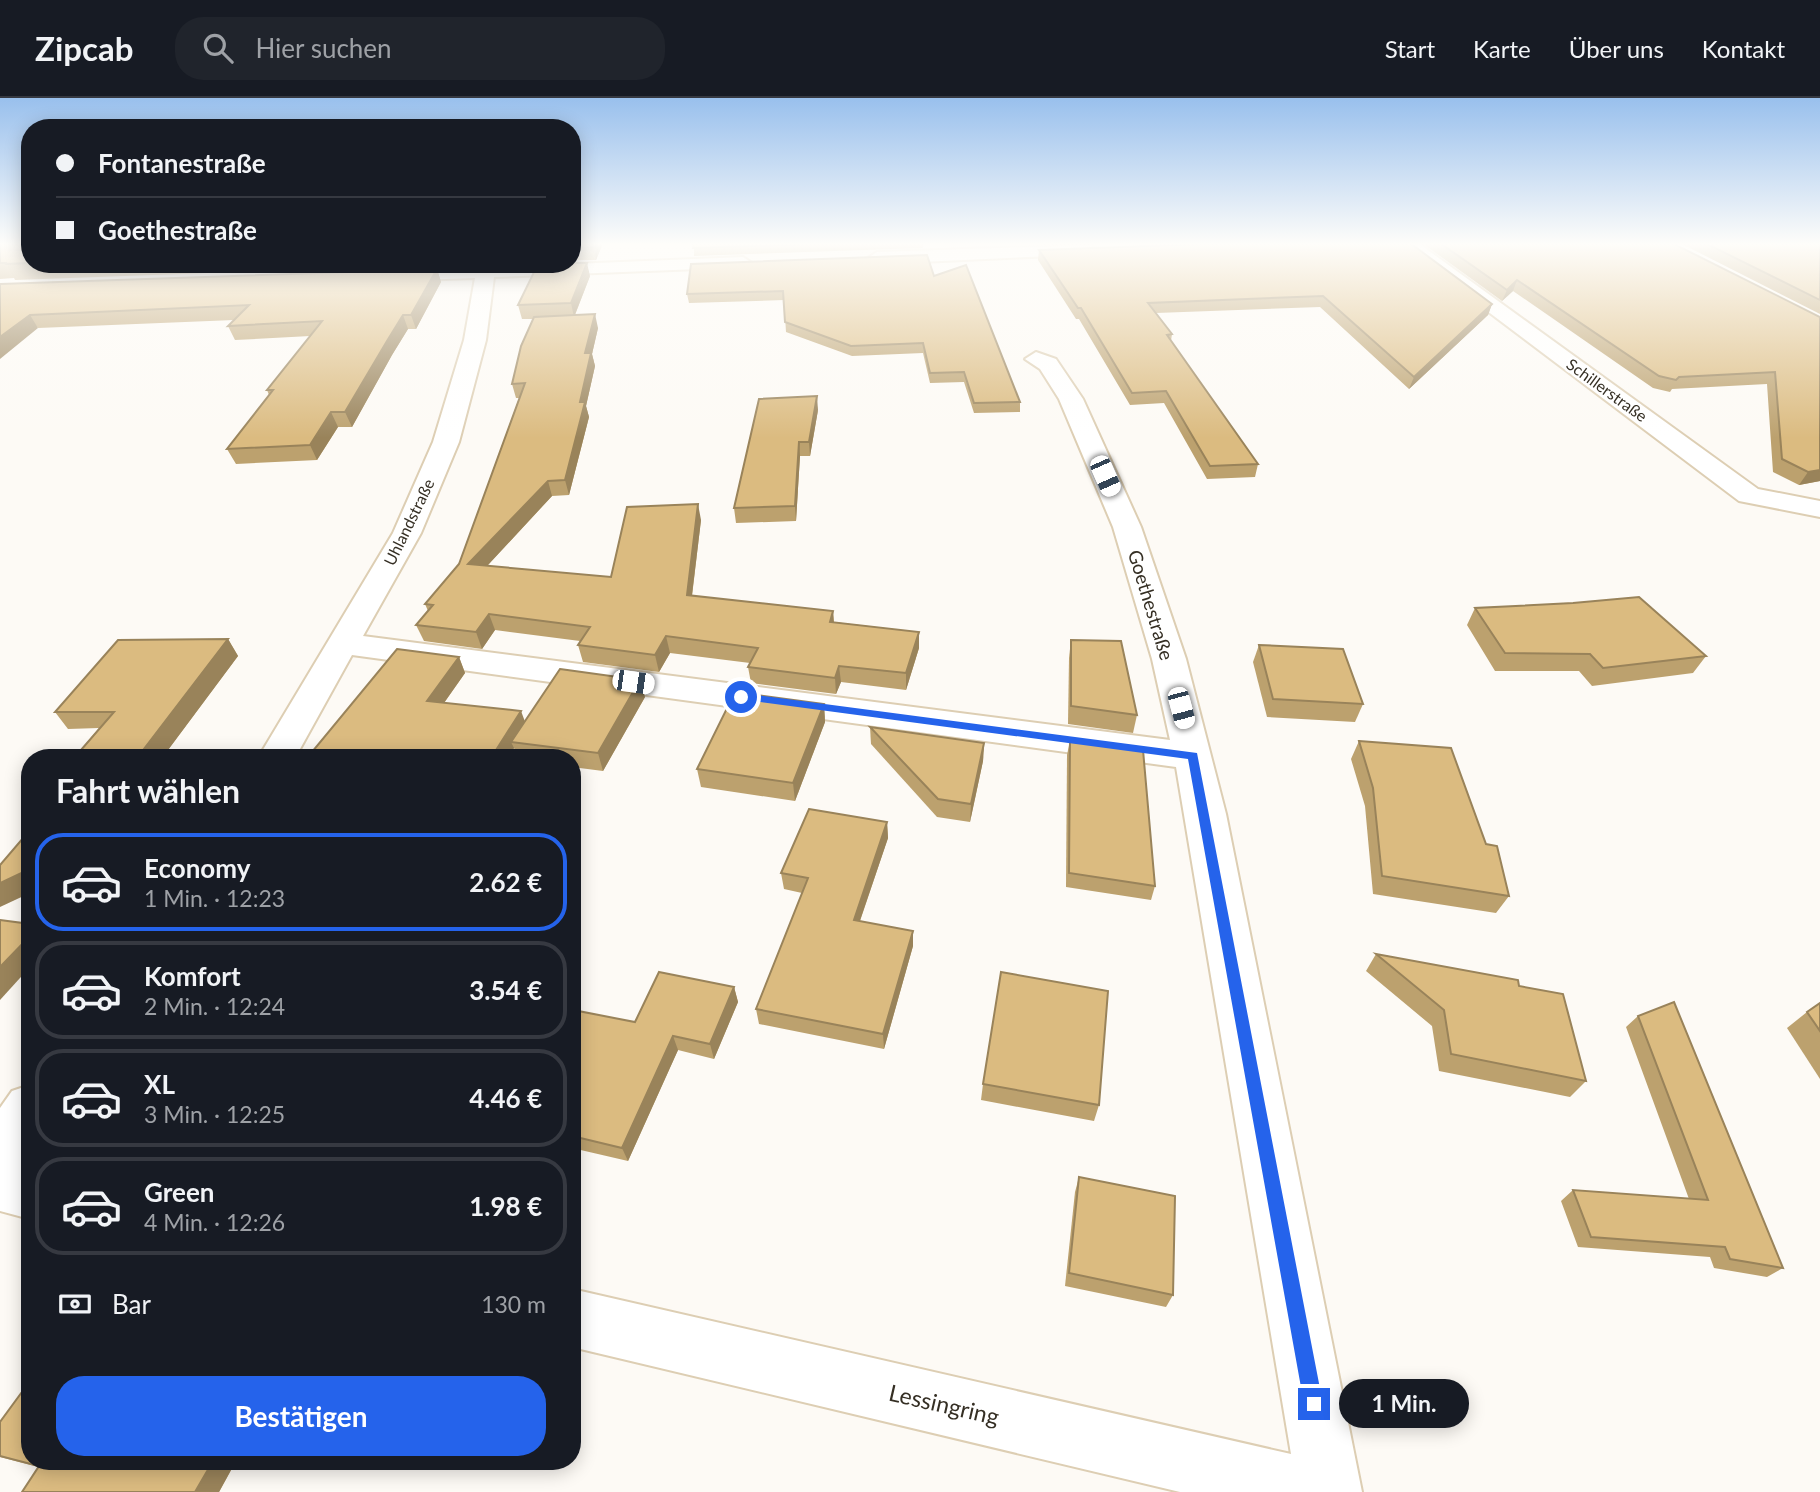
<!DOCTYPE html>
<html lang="de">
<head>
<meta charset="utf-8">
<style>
  :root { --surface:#171b24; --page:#20242c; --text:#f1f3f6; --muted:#9ea1a6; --line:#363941; --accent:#2563eb }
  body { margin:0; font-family:Lato,sans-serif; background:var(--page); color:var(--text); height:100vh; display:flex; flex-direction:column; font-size:26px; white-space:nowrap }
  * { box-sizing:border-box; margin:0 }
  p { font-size:23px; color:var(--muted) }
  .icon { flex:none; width:38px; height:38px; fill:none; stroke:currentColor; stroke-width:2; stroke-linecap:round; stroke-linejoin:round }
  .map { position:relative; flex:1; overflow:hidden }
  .sheet { position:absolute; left:21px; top:651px; width:560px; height:721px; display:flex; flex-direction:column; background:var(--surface); border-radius:28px; box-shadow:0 4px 18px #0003 }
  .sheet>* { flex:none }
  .banner { position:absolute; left:21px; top:21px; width:560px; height:154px; border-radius:28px; box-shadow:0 4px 18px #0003; display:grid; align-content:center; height:154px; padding:0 35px; background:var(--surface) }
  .end { position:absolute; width:32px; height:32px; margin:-16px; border:9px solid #2563eb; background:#fff; box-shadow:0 0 0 4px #fff }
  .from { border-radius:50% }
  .bubble { position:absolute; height:49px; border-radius:24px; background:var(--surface); box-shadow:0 4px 18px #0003; font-size:23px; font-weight:700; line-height:49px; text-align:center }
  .car { position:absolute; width:21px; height:42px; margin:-21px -10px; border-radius:9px; box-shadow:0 0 5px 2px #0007; background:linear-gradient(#fff 24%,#345 0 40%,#fff 0 76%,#345 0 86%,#fff 0) }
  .banner b { display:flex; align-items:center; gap:24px; height:66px; font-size:26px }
  .banner b+b { border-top:2px solid var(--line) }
  .banner i { width:18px; height:18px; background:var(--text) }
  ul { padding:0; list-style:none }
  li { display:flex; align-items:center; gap:21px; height:98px; margin:0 14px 10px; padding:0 21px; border:4px solid var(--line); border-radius:28px }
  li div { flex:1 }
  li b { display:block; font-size:26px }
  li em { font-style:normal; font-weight:700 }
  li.current { border-color:var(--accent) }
  li>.icon { width:63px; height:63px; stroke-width:1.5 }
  h2 { padding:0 35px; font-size:32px; line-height:84px }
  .pay { display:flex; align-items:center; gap:18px; height:77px; padding:0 35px; font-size:26px }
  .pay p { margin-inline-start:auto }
  .button { display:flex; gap:14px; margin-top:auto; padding:14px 35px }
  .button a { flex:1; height:80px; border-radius:28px; background:var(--accent); color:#fff; font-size:28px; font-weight:700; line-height:80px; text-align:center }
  header { display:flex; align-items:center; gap:42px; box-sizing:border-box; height:98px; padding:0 35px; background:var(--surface); border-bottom:2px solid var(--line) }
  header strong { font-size:33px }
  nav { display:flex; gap:38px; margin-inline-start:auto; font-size:24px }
  .search { width:490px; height:63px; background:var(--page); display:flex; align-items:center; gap:18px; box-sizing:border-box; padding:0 24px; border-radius:28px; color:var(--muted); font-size:26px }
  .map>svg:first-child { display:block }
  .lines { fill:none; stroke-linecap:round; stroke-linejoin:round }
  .street-casing { stroke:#ddceb3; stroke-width:4 }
  .street { fill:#fff; fill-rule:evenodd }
  .wall { fill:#bca16e }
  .shaded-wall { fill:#99835a }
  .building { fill:#dbbb80; stroke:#99835a; stroke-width:2 }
  .route { fill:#2563eb }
  .labels { text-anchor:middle; stroke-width:5; stroke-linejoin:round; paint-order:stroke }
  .far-street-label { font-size:16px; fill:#352f24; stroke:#fff }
  .street-label { font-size:19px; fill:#352f24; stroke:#fff }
  .near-street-label { font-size:23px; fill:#352f24; stroke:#fff }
</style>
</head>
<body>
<header>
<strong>Zipcab</strong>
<div class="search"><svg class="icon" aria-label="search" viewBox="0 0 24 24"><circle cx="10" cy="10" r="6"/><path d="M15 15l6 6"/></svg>Hier suchen</div>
<nav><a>Start</a><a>Karte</a><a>Über uns</a><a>Kontakt</a></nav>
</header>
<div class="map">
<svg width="1820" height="1394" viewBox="0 0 1820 1394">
  <rect width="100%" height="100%" fill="#fdfaf5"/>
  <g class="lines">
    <g class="street-casing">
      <g id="street">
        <polygon points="1397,145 1418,145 1758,391 1820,403 1820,419 1739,403"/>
        <polygon points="1089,147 1098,152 1095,156 877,166 868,160 877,154"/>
        <polygon points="743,159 752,165 750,169 494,179 486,242 459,344 421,435 363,538 1170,642 1152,561 1113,429 1059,301 1040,271 1025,261 1036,254 1056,261 1083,301 1141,429 1186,561 1226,716 1362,1394 1180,1394 572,1249 572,1191 1291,1356 1176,669 352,557 295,660 258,660 393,435 433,344 464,242 475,180 387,183 377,177 380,173 472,166 572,166"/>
        <polygon points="30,987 30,1053 21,1065 30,1067 30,1121 0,1113 0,1010 12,993"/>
      </g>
    </g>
    <use href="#street" class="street"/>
  </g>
  <g class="wall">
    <polygon points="0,145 30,145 30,166 451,166 15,182 14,180 0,181"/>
    <polygon points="572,145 603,145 596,162 572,162"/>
    <polygon points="694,145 923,145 923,150 694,158"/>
    <polygon points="1027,145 1071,145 1028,146"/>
    <polygon points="1422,145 1672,145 1820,219 1820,383 1799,387 1773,374 1767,286 1672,291 1670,294 1653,290 1513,193 1502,203"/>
    <polygon points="1680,145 1820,145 1820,216"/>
    <polygon points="1039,152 1492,206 1488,217 1409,291 1320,209 1156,215 1172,236 1171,243 1258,366 1255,379 1207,381 1164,305 1130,307 1079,221 1076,221 1038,162"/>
    <polygon points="437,171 441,184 416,231 408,231 392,257 352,329 338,329 317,362 236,366 227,351 269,297 267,292 310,238 235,242 228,228 234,222 38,230 0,186"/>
    <polygon points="590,178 575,217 598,230 592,256 595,268 586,308 589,319 569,397 552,398 487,468 611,479 701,422 692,498 833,513 834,524 919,534 919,550 906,592 841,584 836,596 751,585 748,569 750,565 670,555 659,574 583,564 578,547 580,543 495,532 482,551 424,543 416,527 428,513 425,506 459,466 519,300 516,300 512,286 533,221 522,221 518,207"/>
    <polygon points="934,178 1020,304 1020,314 974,315 964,284 930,285 923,255 852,258 786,234 784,202 689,205 687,196"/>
    <polygon points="818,312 810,358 800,358 796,423 736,425 734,410"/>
    <polygon points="1475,510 1706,558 1693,575 1592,588 1579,573 1495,573 1467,527"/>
    <polygon points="228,541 238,558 162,660 74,660 99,630 68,631 55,614"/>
    <polygon points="1071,542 1137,617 1133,635 1068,626 1069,560"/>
    <polygon points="1259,547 1363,606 1355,624 1267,619 1253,564"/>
    <polygon points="459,559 465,575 444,605 525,624 645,599 603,673 572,669 572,660 518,660 514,650 508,660 307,660"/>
    <polygon points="824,606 825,624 795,703 701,689 697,671"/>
    <polygon points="870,629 984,645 983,663 970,724 937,719 871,646"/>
    <polygon points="1070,642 1155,788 1151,802 1066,789 1067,657"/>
    <polygon points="1359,643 1509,798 1496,815 1373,796 1365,708 1351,661"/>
    <polygon points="887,724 888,740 860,823 913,833 913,848 884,951 759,926 756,911 802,795 784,791 781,775"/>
    <polygon points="1376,856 1519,888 1586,983 1570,999 1439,973 1432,928 1366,873"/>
    <polygon points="734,889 738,904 714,961 678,952 628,1063 572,1050 572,925 635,924"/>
    <polygon points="1820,905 1820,981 1787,930 1807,914"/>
    <polygon points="1638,918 1783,1170 1767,1179 1714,1170 1710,1159 1578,1149 1561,1103 1573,1092 1689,1101 1626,929"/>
    <polygon points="983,986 1099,1007 1094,1023 981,1002"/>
    <polygon points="1079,1079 1173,1197 1166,1209 1065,1188 1075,1094"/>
    <polygon points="0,1324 30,1363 236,1363 219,1394 22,1394 38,1369 0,1359"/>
  </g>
  <g class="shaded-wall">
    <polygon points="595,145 603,145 596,162 594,149"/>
    <polygon points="587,165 590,178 574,219 571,205"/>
    <polygon points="437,171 441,184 416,231 411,217"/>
    <polygon points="1517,182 1513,193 1502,203 1507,192"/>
    <polygon points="1492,206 1488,217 1409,291 1414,279"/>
    <polygon points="595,216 598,230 592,256 595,268 586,308 589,319 569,397 565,382 580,304 585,255"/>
    <polygon points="30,217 38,230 0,261 0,239"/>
    <polygon points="403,217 408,231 392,257 352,329 345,314 387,243"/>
    <polygon points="817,298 818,312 810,358 809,344"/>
    <polygon points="331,314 338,329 317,362 310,347"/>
    <polygon points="799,344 800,358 796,423 795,408"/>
    <polygon points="1820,372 1820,383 1799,387 1808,374"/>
    <polygon points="548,383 552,398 474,482 468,466"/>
    <polygon points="698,406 701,422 690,513 687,497"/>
    <polygon points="833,513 834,529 830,524"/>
    <polygon points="489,516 495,532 482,551 476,534"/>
    <polygon points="919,534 919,550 906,592 906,575"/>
    <polygon points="666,538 670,555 659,574 655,557"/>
    <polygon points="228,541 238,558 162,660 137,660"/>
    <polygon points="459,559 465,575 434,619 427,603"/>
    <polygon points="839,568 841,584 836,596 835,580"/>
    <polygon points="640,582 645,599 603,673 598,655"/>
    <polygon points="824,606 825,624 795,703 793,685"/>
    <polygon points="521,613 527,629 511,644 514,650 508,660 491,660"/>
    <polygon points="984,645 983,663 970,724 971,706"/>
    <polygon points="887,724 888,740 855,837 854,822"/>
    <polygon points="30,771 30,795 0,809 0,785"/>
    <polygon points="913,833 913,848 884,951 883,936"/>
    <polygon points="30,838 30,869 0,902 0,869"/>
    <polygon points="734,889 738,904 714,961 710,946"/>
    <polygon points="673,938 678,952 628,1063 622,1050"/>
    <polygon points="213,1363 236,1363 219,1394 195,1394"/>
  </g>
  <g class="building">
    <polygon points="4,145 30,145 30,165 5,166 7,165 0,165 0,147"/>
    <polygon points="572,145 595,145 594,149 572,150"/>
    <polygon points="694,145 838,145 693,150"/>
    <polygon points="1228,145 1410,145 1492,206 1414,279 1323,198 1148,205 1172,236 1167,237 1258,366 1210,368 1166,293 1132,295 1081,210 1078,210 1039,152"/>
    <polygon points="1440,145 1672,145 1820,219 1820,372 1808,374 1782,361 1775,274 1679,279 1676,282 1659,278 1517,182 1507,192"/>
    <polygon points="1705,145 1820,145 1820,202"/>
    <polygon points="927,157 934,178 966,167 1020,304 974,305 964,274 930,275 923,245 851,248 785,224 783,193 687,196 691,166"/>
    <polygon points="572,165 587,165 571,205 518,207 538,166 572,166"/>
    <polygon points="437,171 411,217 403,217 387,243 345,314 331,314 310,347 227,351 273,292 267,292 322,223 228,228 249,207 30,217 0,239 0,186"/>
    <polygon points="595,216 585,255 591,255 580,304 585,304 565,382 548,383 468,466 611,479 627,409 698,406 687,497 833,513 830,524 919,534 906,575 839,568 835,580 748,569 758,550 666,538 655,557 578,547 590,529 489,516 476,534 416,527 433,507 425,506 459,466 525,285 512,286 521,248 534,219"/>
    <polygon points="817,298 809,344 799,344 795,408 734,410 759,301"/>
    <polygon points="1639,499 1706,558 1603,570 1590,556 1505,555 1475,510 1573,505"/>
    <polygon points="228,541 137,660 74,660 114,614 55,614 118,542"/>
    <polygon points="1071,542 1121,543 1137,617 1071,608"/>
    <polygon points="1259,547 1343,551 1363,606 1273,601"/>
    <polygon points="397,551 459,559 427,603 521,613 491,660 307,660"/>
    <polygon points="560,571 640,582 598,655 511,644"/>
    <polygon points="735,594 824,606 793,685 697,671"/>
    <polygon points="870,629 984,645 971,706 938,701"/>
    <polygon points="1070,642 1143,652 1155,788 1069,775"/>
    <polygon points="1359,643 1451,650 1486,746 1497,748 1509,798 1382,778 1373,690"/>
    <polygon points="809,711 887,724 854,822 913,833 883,936 756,911 808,780 781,775"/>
    <polygon points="30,732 30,771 0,785 0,767"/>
    <polygon points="0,822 30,826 30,838 0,869"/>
    <polygon points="1376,856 1518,882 1519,888 1563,896 1586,983 1451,956 1444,912"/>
    <polygon points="659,874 734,889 710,946 673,938 622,1050 572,1038 572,925 578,913 635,924"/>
    <polygon points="1001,874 1108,893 1099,1007 983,986"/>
    <polygon points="1674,904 1783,1170 1730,1161 1725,1149 1591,1139 1573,1092 1708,1102 1638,918"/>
    <polygon points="1820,905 1820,933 1807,914"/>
    <polygon points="1079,1079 1175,1098 1173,1197 1069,1175"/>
    <polygon points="30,1283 30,1363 213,1363 195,1394 22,1394 39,1368 0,1358 0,1324"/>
  </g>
  <linearGradient id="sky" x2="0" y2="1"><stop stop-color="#99c0ed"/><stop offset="0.43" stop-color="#fefdfa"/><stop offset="1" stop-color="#fefdfa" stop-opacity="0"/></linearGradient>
  <rect width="1820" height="340" fill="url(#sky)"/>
  <polygon class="route" points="741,595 1197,655 1323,1306 1320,1312 1314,1315 1307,1312 1304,1306 1188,661 737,601 736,599"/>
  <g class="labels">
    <g class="far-street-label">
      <text transform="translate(1607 292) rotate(36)" y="6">Schillerstraße</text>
      <text transform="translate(409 424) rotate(-64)" y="6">Uhlandstraße</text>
    </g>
    <g class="street-label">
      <text transform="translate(1151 507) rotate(73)" y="7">Goethestraße</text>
    </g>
    <g class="near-street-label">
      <text transform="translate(944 1307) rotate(13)" y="8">Lessingring</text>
    </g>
  </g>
</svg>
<i class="end from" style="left:741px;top:599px"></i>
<i class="end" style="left:1314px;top:1306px"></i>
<div class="bubble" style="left:1339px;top:1281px;width:130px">1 Min.</div>
<i class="car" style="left:1105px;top:378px;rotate:156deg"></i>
<i class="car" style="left:633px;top:584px;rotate:98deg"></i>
<i class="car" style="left:1181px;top:610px;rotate:165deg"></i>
<div class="banner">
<b><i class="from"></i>Fontanestraße</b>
<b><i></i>Goethestraße</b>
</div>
<section class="sheet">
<h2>Fahrt wählen</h2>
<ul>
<li class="current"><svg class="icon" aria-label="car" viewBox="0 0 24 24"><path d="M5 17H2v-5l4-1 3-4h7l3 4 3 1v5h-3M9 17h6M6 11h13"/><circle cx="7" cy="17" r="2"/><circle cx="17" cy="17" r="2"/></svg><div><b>Economy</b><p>1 Min. · 12:23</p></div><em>2.62 €</em></li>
<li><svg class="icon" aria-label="car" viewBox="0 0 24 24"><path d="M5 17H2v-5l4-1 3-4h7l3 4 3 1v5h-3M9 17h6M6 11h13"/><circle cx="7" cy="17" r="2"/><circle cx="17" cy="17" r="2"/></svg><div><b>Komfort</b><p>2 Min. · 12:24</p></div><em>3.54 €</em></li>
<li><svg class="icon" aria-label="car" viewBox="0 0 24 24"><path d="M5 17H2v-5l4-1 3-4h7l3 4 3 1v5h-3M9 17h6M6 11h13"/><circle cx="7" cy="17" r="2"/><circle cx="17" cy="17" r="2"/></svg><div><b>XL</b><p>3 Min. · 12:25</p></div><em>4.46 €</em></li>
<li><svg class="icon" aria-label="car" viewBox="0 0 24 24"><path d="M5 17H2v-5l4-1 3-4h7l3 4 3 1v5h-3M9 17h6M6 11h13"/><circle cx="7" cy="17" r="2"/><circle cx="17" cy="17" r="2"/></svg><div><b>Green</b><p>4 Min. · 12:26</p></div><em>1.98 €</em></li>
</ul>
<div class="pay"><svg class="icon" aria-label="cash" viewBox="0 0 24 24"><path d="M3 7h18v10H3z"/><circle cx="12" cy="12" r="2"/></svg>Bar<p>130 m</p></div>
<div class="button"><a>Bestätigen</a></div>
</section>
</div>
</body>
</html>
